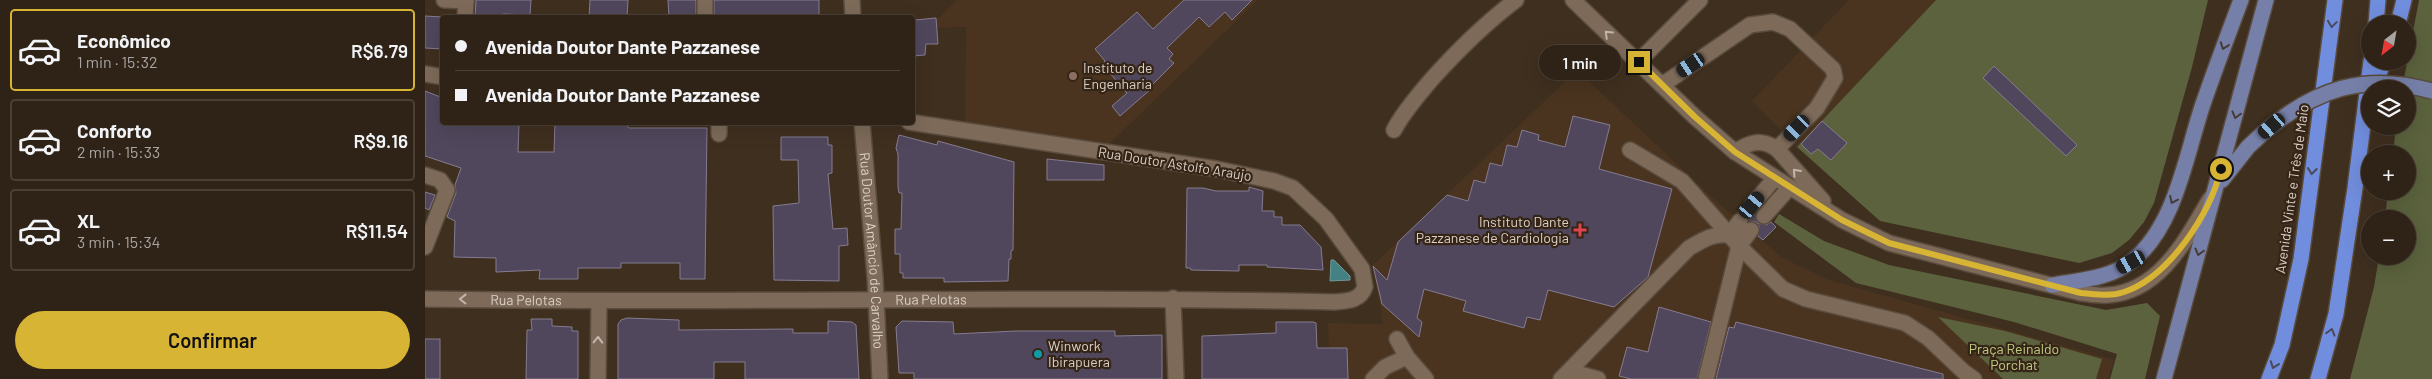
<!DOCTYPE html>
<html lang="pt">
<head>
<meta charset="utf-8">
<style>
  :root { --surface:#2f2317; --page:#3b2f24; --text:#f1f3f6; --muted:#a7a4a1; --line:#4a4036; --accent:#d7b434 }
  body { margin:0; font-family:Barlow,sans-serif; background:var(--page); color:var(--text); height:100vh; display:flex; flex-direction:column; font-size:19px; white-space:nowrap }
  * { box-sizing:border-box; margin:0 }
  p { font-size:16px; color:var(--muted) }
  .icon { flex:none; width:28px; height:28px; fill:none; stroke:currentColor; stroke-width:2; stroke-linecap:round; stroke-linejoin:round }
  .map { position:relative; flex:1; overflow:hidden }
  .side { display:flex; flex-direction:column; background:var(--surface); width:425px }
  .side>* { flex:none }
  .top-card { position:absolute; left:15px; top:15px; width:475px; height:110px; border-radius:5px; box-shadow:0 5px 20px #0002,0 0 0 1px var(--line); display:grid; align-content:center; height:110px; padding:0 15px; background:var(--surface) }
  .needle { width:32px; rotate:211deg }
  .controls { position:absolute; left:1936px; top:15px; display:grid; gap:10px }
  .controls a { display:grid; place-items:center; width:55px; height:55px; border-radius:50%; background:var(--surface); box-shadow:0 5px 20px #0002,0 0 0 1px var(--line); font-size:25px }
  .end { position:absolute; width:22px; height:22px; margin:-11px; border:6px solid #d7b434; background:#111; box-shadow:0 0 0 2px #111 }
  .from { border-radius:50% }
  .bubble { position:absolute; height:35px; border-radius:18px; background:var(--surface); box-shadow:0 5px 20px #0002,0 0 0 1px var(--line); font-size:16px; font-weight:600; line-height:35px; text-align:center }
  .car { position:absolute; width:15px; height:30px; margin:-15px -8px; border-radius:6px; box-shadow:0 0 4px 1px #0007; background:linear-gradient(#222 24%,#8ab4d8 0 40%,#222 0 76%,#8ab4d8 0 86%,#222 0) }
  .top-card b { display:flex; align-items:center; gap:18px; height:48px; font-size:19px }
  .top-card b+b { border-top:1px solid var(--line) }
  .top-card i { width:12px; height:12px; background:var(--text) }
  ul { padding:9px 0 0; list-style:none }
  li { display:flex; align-items:center; gap:15px; height:82px; margin:0 10px 8px; padding:0 5px; border:2px solid var(--line); border-radius:5px }
  li div { flex:1 }
  li b { display:block; font-size:19px }
  li em { font-style:normal; font-weight:600 }
  li.selected { border-color:var(--accent) }
  li>.icon { width:45px; height:45px; stroke-width:1.5 }
  .button { display:flex; gap:10px; margin-top:auto; padding:10px 15px }
  .button a { flex:1; height:58px; border-radius:30px; background:var(--accent); color:#111; font-size:20px; font-weight:600; line-height:58px; text-align:center }
  main { display:flex; flex:1; min-height:0 }
  .map>svg:first-child { display:block }
  .built { fill:#4a341f }
  .green { fill:#5b623d }
  .water { fill:#448182; stroke:#719997 }
  .building { fill:#50475c; stroke:#857c92 }
  .lines { fill:none; stroke-linecap:round; stroke-linejoin:round }
  .minor-tunnel { stroke:#564738; stroke-width:15; stroke-dasharray:15 8; stroke-linecap:butt }
  .minor-casing { stroke:#594b3d; stroke-width:18 }
  .major-casing { stroke:#594b3d; stroke-width:18 }
  .highway-casing { stroke:#594b3d; stroke-width:18 }
  .minor { stroke:#7d6a59; stroke-width:15 }
  .major { stroke:#767fa8; stroke-width:15 }
  .highway { stroke:#718ddd; stroke-width:15 }
  .major-bridge-casing { stroke:#594b3d; stroke-width:18; stroke-linecap:butt }
  .major-bridge { stroke:#767fa8; stroke-width:15 }
  .oneway { stroke:#4a495c }
  .oneway2 { stroke:#c4b6ac }
  .oneway3 { stroke:#453c3a }
  .route { stroke:#d7b434; stroke-width:6 }
  .education-dot { fill:#8d6e63; stroke:#352516; stroke-width:2 }
  .health-dot { fill:#e0444e; stroke:#352516; stroke-width:2 }
  .culture-dot { fill:#0f9aa8; stroke:#352516; stroke-width:2 }
  .labels { text-anchor:middle; stroke-width:4.5; stroke-linejoin:round; paint-order:stroke }
  .poi-label { font-size:14px; fill:#dbd0c7; stroke:#352516; text-anchor:start }
  .street-label { font-size:14px; fill:#dbd0c7; stroke:#352516 }
  .park-label { font-size:14px; fill:#c0cc85; stroke:#352516 }
</style>
</head>
<body>
<main>
<section class="side">
<ul>
<li class="selected"><svg class="icon" aria-label="car" viewBox="0 0 24 24"><path d="M5 17H2v-5l4-1 3-4h7l3 4 3 1v5h-3M9 17h6M6 11h13"/><circle cx="7" cy="17" r="2"/><circle cx="17" cy="17" r="2"/></svg><div><b>Econômico</b><p>1 min · 15:32</p></div><em>R$6.79</em></li>
<li><svg class="icon" aria-label="car" viewBox="0 0 24 24"><path d="M5 17H2v-5l4-1 3-4h7l3 4 3 1v5h-3M9 17h6M6 11h13"/><circle cx="7" cy="17" r="2"/><circle cx="17" cy="17" r="2"/></svg><div><b>Conforto</b><p>2 min · 15:33</p></div><em>R$9.16</em></li>
<li><svg class="icon" aria-label="car" viewBox="0 0 24 24"><path d="M5 17H2v-5l4-1 3-4h7l3 4 3 1v5h-3M9 17h6M6 11h13"/><circle cx="7" cy="17" r="2"/><circle cx="17" cy="17" r="2"/></svg><div><b>XL</b><p>3 min · 15:34</p></div><em>R$11.54</em></li>
</ul>
<div class="button"><a>Confirmar</a></div>
</section>
<div class="map">
<svg width="2007" height="379" viewBox="0 0 2007 379">
  <rect width="100%" height="100%" fill="#3f2f1f"/>
  <g class="built">
    <polygon points="532,0 833,0 683,145 540,125 541,27 503,28"/>
    <polygon points="1424,0 1511,0 1372,147 1327,101"/>
    <polygon points="1152,70 1291,201 1358,258 1404,280 1689,360 1683,379 905,379 903,323 958,324 948,265"/>
  </g>
  <g class="green">
    <polygon points="1511,0 1783,0 1767,67 1729,203 1719,222 1704,240 1687,253 1654,263 1455,221 1372,147"/>
    <polygon points="1994,0 2007,0 2007,379 1925,379 1949,287 1954,256 1982,256 1982,219 1960,219 1963,191 1982,191 1982,154 1968,154 1971,126 1982,126 1982,89 1977,89"/>
    <polygon points="1354,214 1399,241 1464,265 1681,310 1722,303 1735,316 1720,379 1685,379 1692,354 1589,322 1431,283 1349,222"/>
    <polygon points="1513,317 1580,331 1677,359 1671,379 1578,379"/>
  </g>
  <polygon class="water" points="906,260 909,260 925,276 925,280 905,281"/>
  <g class="building">
    <polygon points="51,0 106,0 105,15 78,14 78,18 50,18"/>
    <polygon points="165,0 203,0 202,18 164,18"/>
    <polygon points="243,0 271,0 271,18 244,18"/>
    <rect x="289" y="0" width="105" height="18"/>
    <polygon points="759,0 827,0 807,20 800,12 784,27 774,17 742,48 748,54 744,59 749,63 724,88 726,89 695,116 687,106 702,93 677,64 680,61 670,49 712,12 728,29"/>
    <polygon points="0,16 18,17 18,49 0,48"/>
    <polygon points="511,18 513,44 501,44 500,55 488,56 488,26 490,25 490,20"/>
    <polygon points="1569,66 1652,145 1641,156 1558,78"/>
    <polygon points="0,91 18,98 18,122 94,124 93,152 129,152 130,122 199,122 204,128 282,128 280,279 255,279 255,263 196,263 196,268 153,268 153,279 114,279 115,270 71,272 71,258 29,257 30,221 22,217 31,193 30,185 36,168 0,156"/>
    <polygon points="1148,116 1185,125 1174,169 1247,189 1223,277 1189,307 1123,290 1115,320 1102,317 1099,328 1038,311 1041,301 999,289 992,318 997,322 994,337 957,304 948,266 962,280 973,242 1022,195 1043,201 1049,180 1060,183 1065,163 1077,166 1082,145 1092,147 1097,130 1114,135 1113,140 1140,147"/>
    <polygon points="1397,121 1422,143 1406,160 1393,149 1386,154 1376,144"/>
    <polygon points="474,135 512,145 513,141 589,162 588,250 586,251 586,259 584,259 583,281 519,282 519,278 478,278 478,273 475,273 475,254 470,254 470,229 476,229 477,193 474,193 473,187 473,154 471,148"/>
    <polygon points="356,137 403,137 403,145 407,145 407,173 403,174 408,229 422,228 423,245 414,246 414,281 349,280 348,206 374,203 373,160 356,160"/>
    <polygon points="622,159 679,165 679,180 622,180"/>
    <polygon points="824,187 838,191 837,211 849,211 849,217 857,217 857,225 875,225 896,247 898,270 842,267 842,265 814,265 814,271 766,270 765,268 761,268 762,188 778,188 791,191 824,191"/>
    <polygon points="0,192 10,195 4,210 0,208"/>
    <polygon points="1319,209 1325,214 1330,214 1333,223 1341,225 1346,222 1351,227 1338,240 1333,236 1334,226 1331,222 1324,221 1321,214 1316,212"/>
    <polygon points="1234,307 1286,322 1272,379 1206,379 1194,376 1202,347 1223,352"/>
    <polygon points="202,318 254,320 254,330 368,329 368,333 403,333 403,321 427,322 431,325 434,379 320,379 320,362 289,362 289,379 193,379 193,324 196,320"/>
    <polygon points="106,319 127,319 127,326 147,327 147,331 153,331 153,379 101,379 102,330 107,330"/>
    <polygon points="477,321 528,322 529,334 591,331 690,331 690,336 737,335 737,379 489,379 489,373 474,373 471,327"/>
    <polygon points="851,322 888,322 891,323 892,348 922,348 923,379 777,379 777,336 851,333"/>
    <polygon points="1311,322 1518,374 1518,379 1291,379 1304,327 1309,328"/>
    <rect x="0" y="339" width="15" height="40"/>
  </g>
  <g class="lines">
    <polyline class="minor-tunnel" points="1315,221 1327,205"/>
    <g class="minor-casing">
      <g id="minor">
        <polyline points="19,0 41,1"/>
        <polyline points="280,0 280,18"/>
        <polyline points="427,0 428,18"/>
        <path d="M1148,0l122,117 40,35 107,68 47,23 192,50c9,1 19,3 27,2 52,-3 79,-57 102,-96"/>
        <polyline points="40,18 41,0"/>
        <polyline points="1213,62 1275,0"/>
        <polyline points="0,74 18,77"/>
        <polyline points="1237,85 1325,25 1348,22 1365,29 1408,69 1410,78 1392,108 1352,149"/>
        <path id="s1" d="M437,122l13,155 5,102"/>
        <path d="M969,130c10,-19 23,-33 37,-50 27,-30 53,-56 85,-80"/>
        <polyline points="294,134 294,122"/>
        <polyline points="1205,150 1257,181 1314,246 1358,289 1381,299 1480,323 1503,338 1539,372 1549,379"/>
        <path d="M1310,152c15,-10 26,-14 42,-3l46,52"/>
        <polyline points="0,175 15,180 22,190 0,247"/>
        <polyline points="1327,205 1350,178"/>
        <polyline points="1339,216 1365,187"/>
        <polyline points="748,298 751,379"/>
        <path id="s2" d="M0,299c303,5 606,-4 910,3 12,-1 25,-1 30,-15l-3,-18 -36,-50 -33,-31 -19,-7 -57,-12 -308,-47"/>
        <polyline points="972,339 982,357 1001,379"/>
        <polyline points="1144,371 1173,379"/>
        <polyline points="173,379 174,302"/>
        <polyline points="948,379 960,367 982,357"/>
        <path d="M1136,379l128,-131c14,-8 24,-15 40,-13l11,-14"/>
        <polyline points="1281,379 1314,246 1326,230"/>
      </g>
    </g>
    <g class="major-casing">
      <g id="major">
        <polyline points="1797,180 1823,147 1837,134"/>
        <path d="M1627,285c27,-5 58,-6 80,-24 44,-35 54,-107 71,-157 12,-35 25,-69 38,-104"/>
        <polyline points="1739,379 1841,0"/>
      </g>
    </g>
    <g class="highway-casing">
      <g id="highway">
        <polyline points="1951,24 1953,0"/>
        <polyline points="1973,24 1979,0"/>
        <polyline points="1948,89 1959,61"/>
        <polyline points="1844,379 1857,345 1876,259 1910,0"/>
        <polyline points="1893,379 1911,314 1930,188 1946,61"/>
      </g>
    </g>
    <use href="#minor" class="minor"/>
    <use href="#major" class="major"/>
    <use href="#highway" class="highway"/>
    <g class="major-bridge-casing">
      <path id="major-bridge" d="M1837,134c52,-45 102,-62 170,-43"/>
    </g>
    <use href="#major-bridge" class="major-bridge"/>
  </g>
  <defs><path id="oneway-chevron" d="M-2-3.5L2.5 0L-2 3.5" fill="none" stroke-width="1.6" stroke-linecap="round" stroke-linejoin="round" transform="scale(1.25)"/></defs>
  <g class="oneway">
    <use href="#oneway-chevron" transform="translate(1907 24) rotate(98)"/>
    <use href="#oneway-chevron" transform="translate(1887 171) rotate(97)"/>
    <use href="#oneway-chevron" transform="translate(1906 332) rotate(-74)"/>
    <use href="#oneway-chevron" transform="translate(1849 365) rotate(110)"/>
  </g>
  <g class="oneway2">
    <use href="#oneway-chevron" transform="translate(1183 34) rotate(-136)"/>
    <use href="#oneway-chevron" transform="translate(1371 172) rotate(-132)"/>
    <use href="#oneway-chevron" transform="translate(38 299) rotate(-179)"/>
    <use href="#oneway-chevron" transform="translate(173 340) rotate(-89)"/>
  </g>
  <g class="oneway3">
    <use href="#oneway-chevron" transform="translate(1799 46) rotate(110)"/>
    <use href="#oneway-chevron" transform="translate(1811 115) rotate(105)"/>
    <use href="#oneway-chevron" transform="translate(1748 200) rotate(115)"/>
    <use href="#oneway-chevron" transform="translate(1774 252) rotate(105)"/>
  </g>
  <g class="lines">
    <path class="route" d="M1214,62l56,55 40,35 107,68 47,23 192,50c14,1 29,4 43,-1 45,-15 86,-78 97,-123"/>
  </g>
  <circle class="education-dot" cx="648" cy="76" r="5"/>
  <path class="health-dot" d="M1152.5 222.5h5v5h5v5h-5v5h-5v-5h-5v-5h5z"/>
  <circle class="culture-dot" cx="613" cy="354" r="5"/>
  <g class="labels">
    <g class="poi-label">
      <text x="658" y="73">Instituto de<tspan x="658" dy="16">Engenharia</tspan></text>
      <text x="1144" y="227" text-anchor="end">Instituto Dante<tspan x="1144" dy="16">Pazzanese de Cardiologia</tspan></text>
      <text x="623" y="351">Winwork<tspan x="623" dy="16">Ibirapuera</tspan></text>
    </g>
    <g class="street-label">
      <text transform="translate(750 164) rotate(9)" y="5">Rua Doutor Astolfo Araújo</text>
      <text transform="translate(1867 189) rotate(-82)" y="5">Avenida Vinte e Três de Maio</text>
      <text dy="5" stroke="none"><textPath href="#s1" startOffset="129">Rua Doutor Amâncio de Carvalho</textPath></text>
      <text dy="5" stroke="none"><textPath href="#s2" startOffset="101">Rua Pelotas</textPath></text>
      <text dy="5" stroke="none"><textPath href="#s2" startOffset="506">Rua Pelotas</textPath></text>
    </g>
    <g class="park-label">
      <text x="1589" y="354">Praça Reinaldo<tspan x="1589" dy="16">Porchat</tspan></text>
    </g>
  </g>
</svg>
<div class="controls">
<a><svg class="needle" viewBox="-14 -14 28 28"><path d="M0-13l5 13h-10z" fill="#e53935"/><path d="M0 13l5-13h-10z" fill="#a7a4a1"/></svg></a>
<a><svg class="icon" aria-label="layers" viewBox="0 0 24 24"><path d="M12 4l9 5-9 5-9-5zM3 14l9 5 9-5"/></svg></a>
<a>+</a>
<a>−</a>
</div>
<i class="end from" style="left:1796px;top:169px"></i>
<i class="end" style="left:1214px;top:62px"></i>
<div class="bubble" style="left:1114px;top:45px;width:82px">1 min</div>
<i class="car" style="left:1266px;top:65px;rotate:236deg"></i>
<i class="car" style="left:1847px;top:126px;rotate:229deg"></i>
<i class="car" style="left:1372px;top:128px;rotate:224deg"></i>
<i class="car" style="left:1327px;top:205px;rotate:40deg"></i>
<i class="car" style="left:1706px;top:262px;rotate:241deg"></i>
<div class="top-card">
<b><i class="from"></i>Avenida Doutor Dante Pazzanese</b>
<b><i></i>Avenida Doutor Dante Pazzanese</b>
</div>
</div>
</main>
</body>
</html>
